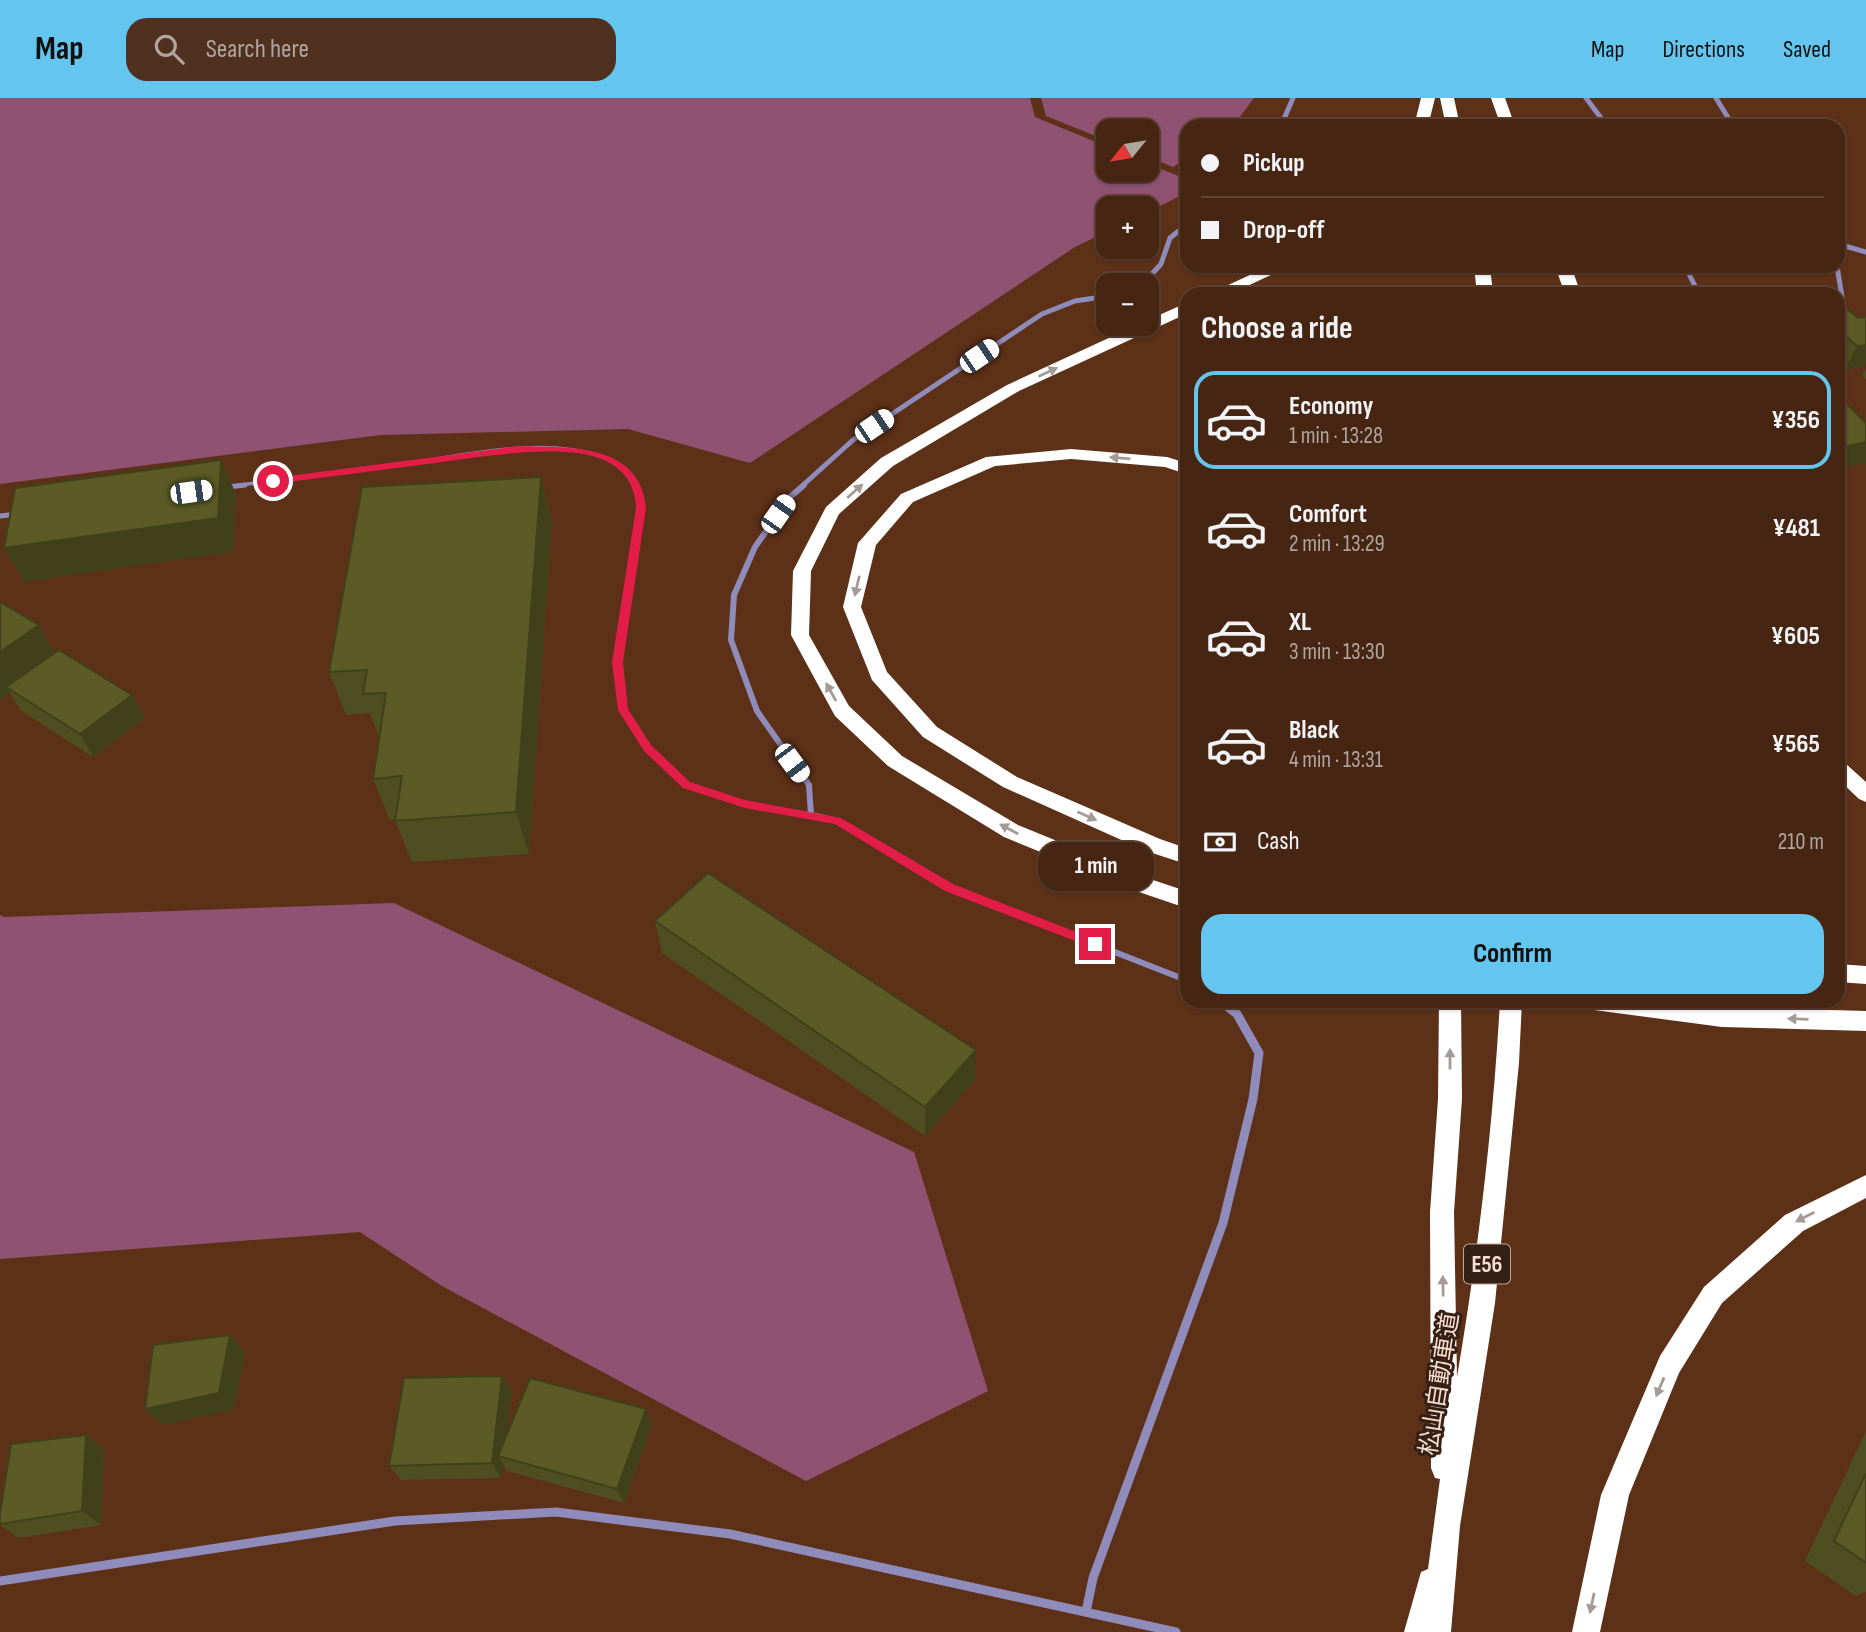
<!DOCTYPE html>
<html lang="en">
<head>
<meta charset="utf-8">
<style>
  :root { --surface:#462512; --page:#503120; --text:#f1f3f6; --muted:#b0a59f; --line:#5e4232; --accent:#64c5ee }
  body { margin:0; font-family:"Sofia Sans Condensed","Noto Sans JP",sans-serif; background:var(--page); color:var(--text); height:100vh; display:flex; flex-direction:column; font-size:26px; white-space:nowrap }
  * { box-sizing:border-box; margin:0 }
  p { font-size:23px; color:var(--muted) }
  .icon { flex:none; width:38px; height:38px; fill:none; stroke:currentColor; stroke-width:2; stroke-linecap:round; stroke-linejoin:round }
  .map { position:relative; flex:1; overflow:hidden }
  .details { position:absolute; left:1180px; top:189px; width:665px; height:721px; display:flex; flex-direction:column; background:var(--surface); border-radius:21px; box-shadow:0 2px 5px #0004,0 0 0 2px var(--line) }
  .details>* { flex:none }
  .guide { position:absolute; left:1180px; top:21px; width:665px; height:154px; border-radius:21px; box-shadow:0 2px 5px #0004,0 0 0 2px var(--line); display:grid; align-content:center; height:154px; padding:0 21px; background:var(--surface) }
  .needle { width:46px; rotate:240deg }
  .controls { position:absolute; left:1096px; top:21px; display:grid; gap:14px }
  .controls a { display:grid; place-items:center; width:63px; height:63px; border-radius:14px; background:var(--surface); box-shadow:0 2px 5px #0004,0 0 0 2px var(--line); font-size:35px }
  .end { position:absolute; width:32px; height:32px; margin:-16px; border:9px solid #e11d48; background:#fff; box-shadow:0 0 0 4px #fff }
  .from { border-radius:50% }
  .bubble { position:absolute; height:49px; border-radius:21px; background:var(--surface); box-shadow:0 2px 5px #0004,0 0 0 2px var(--line); font-size:23px; font-weight:700; line-height:49px; text-align:center }
  .car { position:absolute; width:21px; height:42px; margin:-21px -10px; border-radius:9px; box-shadow:0 0 5px 2px #0007; background:linear-gradient(#fff 24%,#345 0 40%,#fff 0 76%,#345 0 86%,#fff 0) }
  .guide b { display:flex; align-items:center; gap:24px; height:66px; font-size:26px }
  .guide b+b { border-top:2px solid var(--line) }
  .guide i { width:18px; height:18px; background:var(--text) }
  ul { padding:0; list-style:none }
  li { display:flex; align-items:center; gap:21px; height:98px; margin:0 14px 10px; padding:0 7px; border:4px solid transparent; border-radius:21px }
  li div { flex:1 }
  li b { display:block; font-size:26px }
  li em { font-style:normal; font-weight:700 }
  li.selected { border-color:var(--accent) }
  li>.icon { width:63px; height:63px; stroke-width:1.5 }
  h2 { padding:0 21px; font-size:32px; line-height:84px }
  .pay { display:flex; align-items:center; gap:18px; height:77px; padding:0 21px; font-size:26px }
  .pay p { margin-inline-start:auto }
  .primary-button { display:flex; gap:14px; margin-top:auto; padding:14px 21px }
  .primary-button a { flex:1; height:80px; border-radius:21px; background:var(--accent); color:#111; font-size:28px; font-weight:700; line-height:80px; text-align:center }
  header { display:flex; align-items:center; gap:42px; box-sizing:border-box; height:98px; padding:0 35px; background:var(--accent); color:#111 }
  header strong { font-size:33px }
  nav { display:flex; gap:38px; margin-inline-start:auto; font-size:24px }
  .search { width:490px; height:63px; background:var(--page); display:flex; align-items:center; gap:18px; box-sizing:border-box; padding:0 24px; border-radius:21px; color:var(--muted); font-size:26px }
  .map>svg:first-child { display:block }
  .green { fill:#905272 }
  .lines { fill:none; stroke-linecap:round; stroke-linejoin:round }
  .service-far1 { stroke:#8f8bbb; stroke-width:3.5 }
  .service { stroke:#8f8bbb; stroke-width:5 }
  .minor-far2 { stroke:#8f8bbb; stroke-width:5 }
  .minor-far1 { stroke:#8f8bbb; stroke-width:6 }
  .minor { stroke:#8f8bbb; stroke-width:9 }
  .motorway { fill:#fff; fill-rule:evenodd }
  .wall { fill:#4f4e21 }
  .shaded-wall { fill:#40401b }
  .building { fill:#5c5b26; stroke:#40401b; stroke-width:2 }
  .oneway { fill:#a49b96 }
  .route { fill:#e11d48 }
  .labels { text-anchor:middle; stroke-width:6; stroke-linejoin:round; paint-order:stroke }
  .shield { fill:#342015; stroke:#bfa497; stroke-width:2 }
  .shield-label { font-size:23px; font-weight:bold; fill:#faddcf }
  .street-label { font-size:24px; fill:#faddcf; stroke:#342015 }
</style>
</head>
<body>
<header>
<strong>Map</strong>
<div class="search"><svg class="icon" aria-label="search" viewBox="0 0 24 24"><circle cx="10" cy="10" r="6"/><path d="M15 15l6 6"/></svg>Search here</div>
<nav><a>Map</a><a>Directions</a><a>Saved</a></nav>
</header>
<div class="map">
<svg width="1866" height="1534" viewBox="0 0 1866 1534">
  <rect width="100%" height="100%" fill="#5d3118"/>
  <g class="green">
    <polygon points="0,0 1030,0 1035,19 1108,49 1108,72 1146,72 1146,65 1186,81 1186,95 1146,115 1146,110 1108,110 1108,133 1075,149 750,365 628,331 381,337 0,386"/>
    <polygon points="1041,0 1254,0 1233,28 1186,28 1186,61 1173,69 1146,58 1146,33 1108,33 1108,43 1046,18"/>
    <polygon points="394,805 914,1054 988,1293 806,1383 442,1188 360,1134 0,1161 0,817 4,819"/>
  </g>
  <g class="lines">
    <path class="service-far1" d="M232,388c60,-8 120,-15 179,-23 60,-9 131,-26 190,-7 16,5 28,16 35,30"/>
    <g class="service">
      <polyline points="635,387 641,409 618,564 623,612 647,650 687,687 745,706 811,717"/>
      <polyline points="228,389 245,387"/>
      <polyline points="0,418 17,416"/>
    </g>
    <g class="minor-far2">
      <polyline points="1586,0 1607,28"/>
      <polyline points="1716,0 1733,28"/>
      <polyline points="1281,28 1293,0"/>
      <polyline points="1838,146 1866,154"/>
      <polyline points="1685,168 1699,196"/>
      <polyline points="1837,168 1842,199 1838,202"/>
      <polyline points="1142,187 1161,166 1170,140 1186,127"/>
      <polyline points="802,388 853,342 1042,216 1075,203 1108,198"/>
    </g>
    <polyline class="minor-far1" points="804,387 790,399 755,449 734,497 731,542 757,613 809,687 811,717 837,723 949,789 1186,882"/>
    <g class="minor">
      <polyline points="0,1483 395,1423 556,1414 730,1436 1176,1534"/>
      <polyline points="1086,1514 1093,1480 1223,1125 1253,1001 1259,955 1237,916 1220,903"/>
    </g>
    <g class="motorway">
      <polygon points="1421,0 1435,0 1428,28 1414,28"/>
      <polygon points="1440,0 1454,0 1460,28 1446,28"/>
      <polygon points="1491,0 1505,0 1515,28 1501,28"/>
      <polygon points="1269,168 1290,168 1230,196 1209,196"/>
      <polygon points="1474,168 1490,168 1493,196 1477,196"/>
      <polygon points="1555,168 1571,168 1581,196 1565,196"/>
      <polygon points="1186,205 1186,216 1019,293 893,368 839,416 811,473 809,537 849,608 902,658 1018,727 1150,781 1186,793 1186,810 1136,793 1004,739 888,668 835,618 791,537 793,473 826,409 881,360 1007,287 1139,226 1146,226 1146,223"/>
      <polygon points="1071,351 1167,359 1186,365 1186,376 1165,369 1071,361 995,368 913,404 876,447 861,509 887,574 937,629 1017,679 1160,741 1186,750 1186,766 1146,753 1003,689 923,639 872,582 843,509 858,445 901,396 986,359"/>
      <polygon points="1838,662 1845,665 1866,684 1866,704 1859,701 1838,681"/>
      <polygon points="1838,866 1866,868 1866,886 1838,884"/>
      <path d="M1439,903h22l1,98 -8,113 3,165c21,-124 36,-250 43,-376h22l-3,62 -24,240 -35,223 -9,106h-47l17,-60 7,-3 12,-90 -5,-1 -4,-10 -1,-256 8,-113z"/>
      <polygon points="1583,903 1670,903 1722,909 1866,913 1866,933 1722,929 1594,912 1586,910"/>
      <polygon points="1866,1077 1866,1100 1803,1133 1722,1205 1679,1275 1629,1397 1600,1534 1572,1534 1601,1397 1660,1258 1704,1189 1785,1117"/>
    </g>
  </g>
  <g class="wall">
    <polygon points="1838,212 1858,220 1866,219 1866,267 1845,272 1838,264"/>
    <polygon points="1866,271 1866,281 1862,278"/>
    <polygon points="541,379 552,422 529,756 412,764 395,722 390,722 373,681 379,639 370,615 346,617 329,574"/>
    <polygon points="0,504 55,555 145,620 93,659 20,612 10,595 0,602"/>
    <polygon points="655,823 975,982 925,1038 662,855"/>
    <polygon points="502,1278 512,1294 506,1337 652,1327 624,1405 507,1373 503,1366 501,1380 401,1382 389,1368"/>
    <polygon points="1866,1333 1866,1494 1856,1498 1805,1463"/>
    <polygon points="86,1337 104,1352 101,1427 19,1440 0,1427 0,1415"/>
  </g>
  <g class="shaded-wall">
    <polygon points="1866,247 1866,267 1845,272 1857,248"/>
    <polygon points="1866,344 1866,365 1838,371 1838,350"/>
    <polygon points="221,362 236,396 233,454 24,484 4,450"/>
    <polygon points="541,379 552,422 529,756 516,714"/>
    <polygon points="39,527 58,561 6,589 10,595 0,602 0,554"/>
    <polygon points="132,597 145,620 93,659 80,636"/>
    <polygon points="976,952 975,982 925,1038 925,1009"/>
    <polygon points="230,1237 245,1254 234,1311 162,1327 145,1311"/>
    <polygon points="502,1278 512,1294 504,1360 498,1358 503,1366 501,1380 492,1365"/>
    <polygon points="646,1311 652,1327 624,1405 617,1391"/>
    <polygon points="86,1337 104,1352 101,1427 82,1413"/>
  </g>
  <g class="building">
    <polygon points="1846,210 1858,220 1866,219 1866,247 1857,248 1838,231 1838,212"/>
    <polygon points="1838,297 1866,325 1866,344 1838,350"/>
    <polygon points="221,362 218,420 4,450 15,390"/>
    <polygon points="541,379 516,714 395,723 402,678 373,681 386,595 363,596 367,572 329,574 362,389"/>
    <polygon points="0,504 39,527 0,554"/>
    <polygon points="59,552 132,597 80,636 6,589"/>
    <polygon points="708,775 976,952 925,1009 655,823"/>
    <polygon points="230,1237 219,1295 145,1311 153,1247"/>
    <polygon points="502,1278 492,1365 389,1368 404,1280"/>
    <polygon points="530,1280 646,1311 617,1391 498,1358"/>
    <polygon points="86,1337 82,1413 0,1426 0,1415 11,1346"/>
    <polygon points="1866,1375 1866,1465 1834,1443"/>
  </g>
  <defs><path id="oneway-solid" d="M-6-.8H1V-3.2L6.5 0L1 3.2V.8H-6Z" transform="scale(1.75)"/></defs>
  <g class="oneway">
    <use href="#oneway-solid" transform="translate(1048 274) rotate(-25)"/>
    <use href="#oneway-solid" transform="translate(1120 360) rotate(-175)"/>
    <use href="#oneway-solid" transform="translate(855 393) rotate(-42)"/>
    <use href="#oneway-solid" transform="translate(857 488) rotate(103)"/>
    <use href="#oneway-solid" transform="translate(831 594) rotate(-119)"/>
    <use href="#oneway-solid" transform="translate(1087 718) rotate(24)"/>
    <use href="#oneway-solid" transform="translate(1009 731) rotate(-152)"/>
    <use href="#oneway-solid" transform="translate(1798 921) rotate(-178)"/>
    <use href="#oneway-solid" transform="translate(1450 961) rotate(-90)"/>
    <use href="#oneway-solid" transform="translate(1805 1119) rotate(153)"/>
    <use href="#oneway-solid" transform="translate(1443 1188) rotate(-91)"/>
    <use href="#oneway-solid" transform="translate(1660 1289) rotate(113)"/>
    <use href="#oneway-solid" transform="translate(1592 1505) rotate(102)"/>
  </g>
  <path class="route" d="M519,348c49,2 121,-4 127,62l-23,154 5,47 23,36 39,37 55,18 96,18 112,66 146,57v6h-8l-146,-56 -110,-67 -90,-16 -62,-20 -39,-37 -26,-41 -6,-48 24,-154c-1,-24 -12,-39 -34,-49 -40,-17 -131,-1 -175,5 -51,7 -103,13 -154,20l-4,-3 4,-3z"/>
  <g class="labels">
    <rect class="shield" x="1464" y="1146.5" width="46" height="39" rx="5"/>
    <g class="shield-label">
      <text x="1487" y="1174">E56</text>
    </g>
    <g class="street-label">
      <text transform="translate(1439 1286) rotate(-81)" y="8">松山自動車道</text>
    </g>
  </g>
</svg>
<div class="controls">
<a><svg class="needle" viewBox="-14 -14 28 28"><path d="M0-13l5 13h-10z" fill="#e53935"/><path d="M0 13l5-13h-10z" fill="#b0a59f"/></svg></a>
<a>+</a>
<a>−</a>
</div>
<i class="end from" style="left:273px;top:383px"></i>
<i class="end" style="left:1095px;top:846px"></i>
<div class="bubble" style="left:1038px;top:744px;width:116px">1 min</div>
<i class="car" style="left:979px;top:258px;rotate:56deg"></i>
<i class="car" style="left:874px;top:328px;rotate:56deg"></i>
<i class="car" style="left:191px;top:394px;rotate:82deg"></i>
<i class="car" style="left:778px;top:416px;rotate:35deg"></i>
<i class="car" style="left:792px;top:665px;rotate:143deg"></i>
<div class="guide">
<b><i class="from"></i>Pickup</b>
<b><i></i>Drop-off</b>
</div>
<section class="details">
<h2>Choose a ride</h2>
<ul>
<li class="selected"><svg class="icon" aria-label="car" viewBox="0 0 24 24"><path d="M5 17H2v-5l4-1 3-4h7l3 4 3 1v5h-3M9 17h6M6 11h13"/><circle cx="7" cy="17" r="2"/><circle cx="17" cy="17" r="2"/></svg><div><b>Economy</b><p>1 min · 13:28</p></div><em>¥356</em></li>
<li><svg class="icon" aria-label="car" viewBox="0 0 24 24"><path d="M5 17H2v-5l4-1 3-4h7l3 4 3 1v5h-3M9 17h6M6 11h13"/><circle cx="7" cy="17" r="2"/><circle cx="17" cy="17" r="2"/></svg><div><b>Comfort</b><p>2 min · 13:29</p></div><em>¥481</em></li>
<li><svg class="icon" aria-label="car" viewBox="0 0 24 24"><path d="M5 17H2v-5l4-1 3-4h7l3 4 3 1v5h-3M9 17h6M6 11h13"/><circle cx="7" cy="17" r="2"/><circle cx="17" cy="17" r="2"/></svg><div><b>XL</b><p>3 min · 13:30</p></div><em>¥605</em></li>
<li><svg class="icon" aria-label="car" viewBox="0 0 24 24"><path d="M5 17H2v-5l4-1 3-4h7l3 4 3 1v5h-3M9 17h6M6 11h13"/><circle cx="7" cy="17" r="2"/><circle cx="17" cy="17" r="2"/></svg><div><b>Black</b><p>4 min · 13:31</p></div><em>¥565</em></li>
</ul>
<div class="pay"><svg class="icon" aria-label="cash" viewBox="0 0 24 24"><path d="M3 7h18v10H3z"/><circle cx="12" cy="12" r="2"/></svg>Cash<p>210 m</p></div>
<div class="primary-button"><a>Confirm</a></div>
</section>
</div>
</body>
</html>
